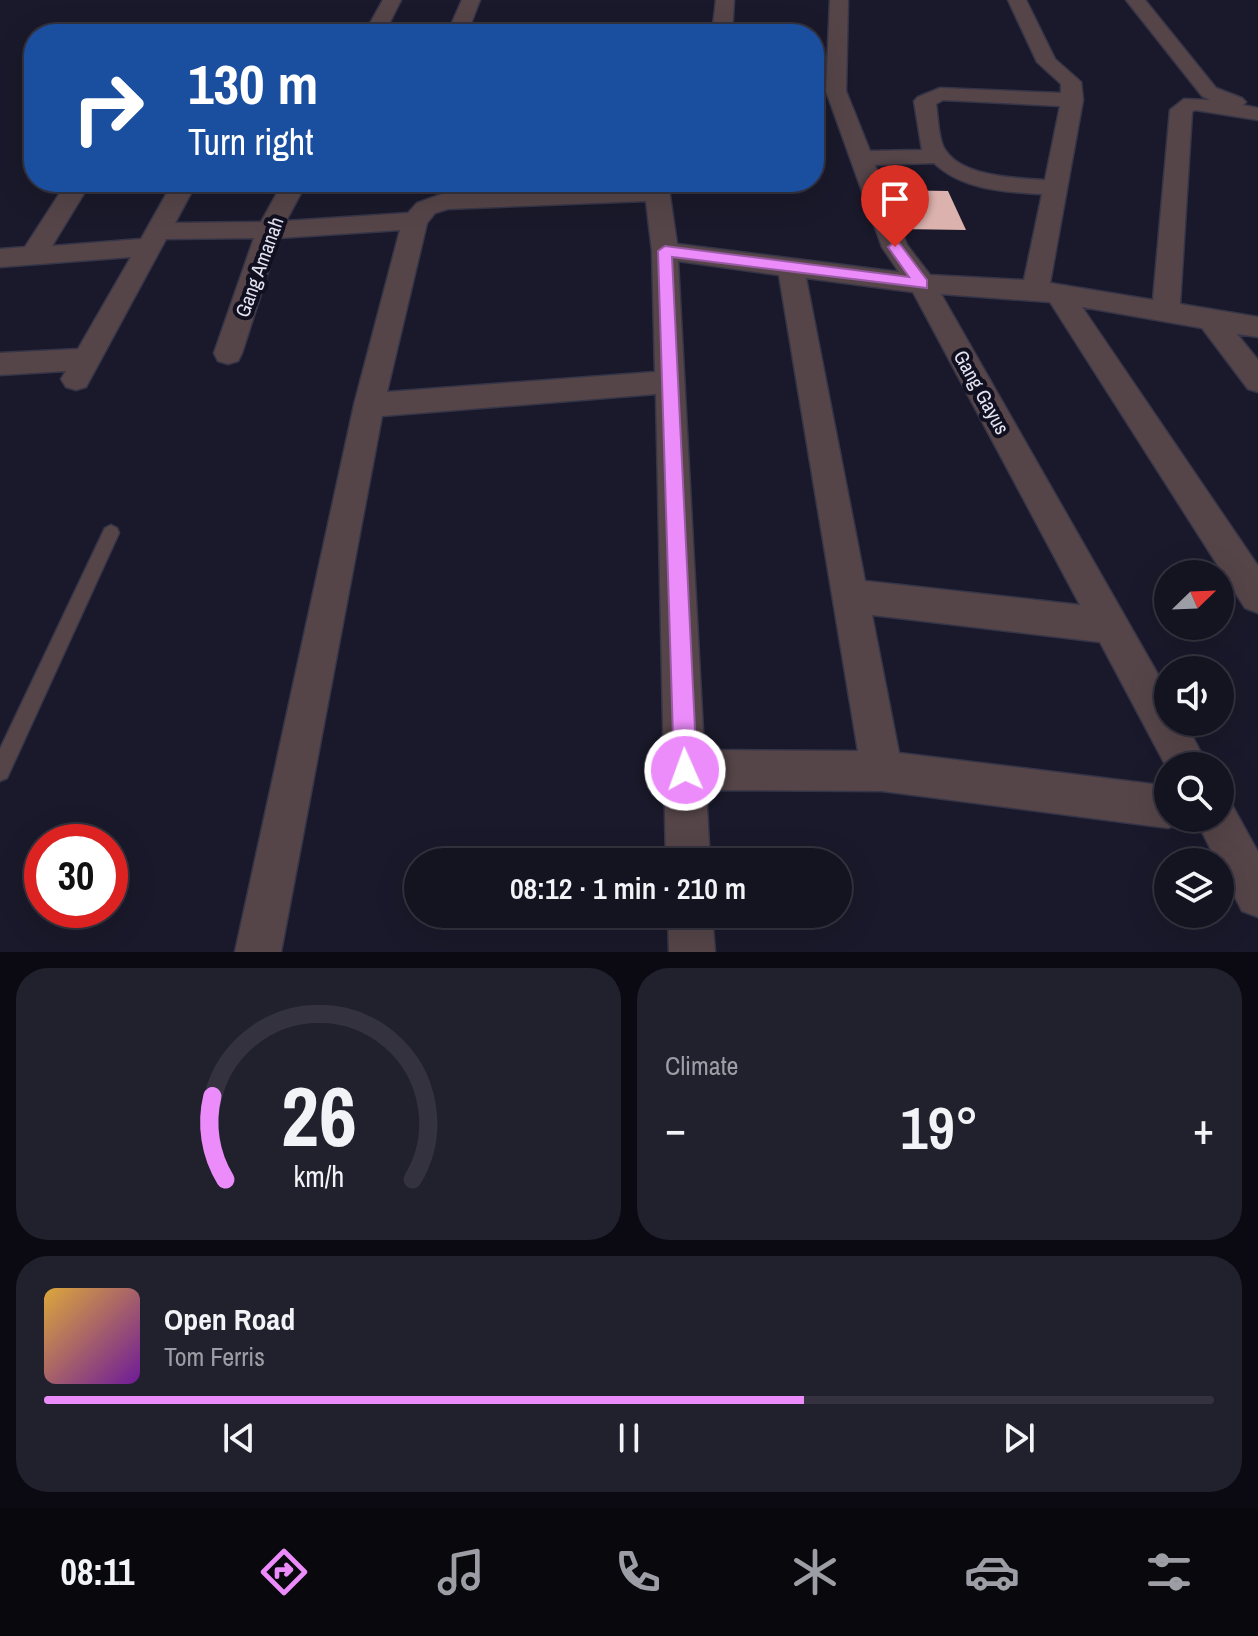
<!DOCTYPE html>
<html lang="en">
<head>
<meta charset="utf-8">
<style>
  body { margin:0; font-family:"Archivo Narrow",sans-serif; background:#21202d; color:#f1f3f6; height:100vh; display:flex; flex-direction:column; font-size:30px; white-space:nowrap }
  * { box-sizing:border-box; margin:0 }
  p { font-size:26px; color:#9d9ea5 }
  .icon { flex:none; width:44px; height:44px; fill:none; stroke:currentColor; stroke-width:2; stroke-linecap:round; stroke-linejoin:round }
  .map { position:relative; height:952px; overflow:hidden }
  .sheet { display:flex; flex-direction:column; gap:16px; padding:16px; background:#0b0a12; flex:1 }
  .sheet>* { flex:none }
  .top-card { position:absolute; left:24px; top:24px; width:800px; height:168px; border-radius:32px; box-shadow:0 8px 32px #0002,0 0 0 2px #33323e; background:#1a4fa0; color:#fff; overflow:hidden }
  .needle { width:52px; rotate:67deg }
  .controls { position:absolute; left:1154px; top:560px; display:grid; gap:16px }
  .controls a { display:grid; place-items:center; width:80px; height:80px; border-radius:50%; background:#141320; box-shadow:0 8px 32px #0002,0 0 0 2px #33323e; font-size:40px }
  .speed { position:absolute; left:24px; top:824px; display:flex; gap:16px; font-size:40px; font-weight:700; text-align:center }
  .speed>* { display:grid; place-content:center; width:104px; height:104px; border-radius:50%; background:#141320; box-shadow:0 8px 32px #0002,0 0 0 2px #33323e; line-height:1 }
  .speed .limit { border:12px solid #d22; background:#fff; color:#111 }
  .pin { position:absolute; display:grid; place-items:center; width:68px; height:68px; color:#fff; margin:-82px -34px; border-radius:50% 50% 50% 0; rotate:-45deg; box-shadow:0 0 8px #0007 }
  .pin .icon { rotate:45deg }
  .me { position:absolute; width:88px; margin:-44px; rotate:358deg; stroke-linejoin:round; filter:drop-shadow(0 0 6px #0008) }
  .turn { display:flex; align-items:center; gap:28px; height:168px; padding:0 32px; font-size:36px }
  .turn .icon { width:104px; height:104px; stroke-width:2.5 }
  .turn b { display:block; font-size:56px; line-height:68px }
  .big { font-size:60px; font-weight:600; line-height:1.1 }
  .sheet .widget { flex:1; display:flex; flex-direction:column; justify-content:center; gap:12px; min-width:0; padding:0 28px; border-radius:32px; background:#21202d }
  .sheet .dial { align-items:center; gap:0 }
  .dial svg { height:208px; overflow:visible; fill:none; stroke:#33323e; stroke-width:7; stroke-linecap:round; text-anchor:middle }
  .dial text { fill:#f1f3f6; stroke:none }
  .song { display:flex; align-items:center; gap:24px }
  .cover { width:96px; height:96px; border-radius:12px; background:linear-gradient(135deg,hsl(40 70% 55%),hsl(280 70% 35%)) }
  .played { height:8px; border-radius:4px; background:linear-gradient(90deg,#ec8cfb 65%,#33323e 65%) }
  .keys { display:flex; justify-content:space-around; direction:ltr }
  .heat { display:flex; justify-content:space-between; align-items:center; font-size:44px; direction:ltr }
  .sheet .tiles { flex:1; display:grid; gap:16px; grid-template-columns:1fr 1fr }
  .widget:last-child { grid-column:span 2 }
  .trip { position:absolute; left:404px; top:848px; width:448px; height:80px; border-radius:40px; background:#141320; box-shadow:0 8px 32px #0002,0 0 0 2px #33323e; font-weight:600; line-height:80px; text-align:center }
  .menu { display:flex; height:128px; justify-content:space-around; align-items:center; background:#08080d; color:#9d9ea5 }
  .menu .icon { width:56px; height:56px }
  .menu .on { color:#ec8cfb }
  .menu b { font-size:36px; color:#f1f3f6 }
  .map>svg:first-child { display:block }
</style>
</head>
<body>
<div class="map">
<svg width="1258" height="952" viewBox="0 0 1258 952">
  <rect width="100%" height="100%" fill="#1a192b"/>
  <path fill="#dcb2ae" d="M888,190l60,1 18,39 -66,-1z"/>
  <g fill="none" stroke-linecap="round" stroke-linejoin="round">
    <g stroke="#363547" stroke-width="3">
      <path id="lane" d="M111,525l6,3 2,5 -112,245 -7,3v-32l105,-221z"/>
    </g>
    <g stroke="#363547" stroke-width="3">
      <path id="street" d="M383,0h18l-17,34h-20z
        M462,0h18l-13,34h-20z
        M716,0h18l-2,34h-20z
        M830,0h18l-2,91 24,60 52,-1 -8,-49 4,-4 22,-9 121,5v-9l-24,-22 -29,-62h18l29,59 26,23 2,18 -33,183 103,17 17,-190 14,-11 26,1 -8,-4 -76,-96h19l71,88 26,10 4,4 -3,3 15,3v12l-63,-10 -3,2 -12,192 78,13v20l-21,-3 21,26v32l-10,-3 -46,-61 -120,-21 176,259v47l-13,-5 -195,-306 -109,-8 227,398v30h17l23,44h-40v4l-68,-128 -228,-27 27,138 269,33v32h16l-1,4 -15,6 -286,-37 -176,-1 4,72h-44l-10,-468 -274,22 -101,536h-46l119,-547 46,-175 -121,8 -37,115 -4,8 -10,3 -10,-3 -4,-8 40,-115 -88,1 -80,148 -10,3 -10,-3 -5,-8 5,-8 -66,4v-22l78,-4 53,-92 -131,10v-18l25,-2 42,-65h24l-39,64 89,-7 32,-57h24l-22,41 86,-1 22,-40h24l-21,39 122,-8 9,-10 28,-10 200,-7 -1,-4h24l9,62 222,28 -17,-25 -56,-156zM943,100l117,6 -15,74c-29,-2 -85,-3 -101,-32 -6,-11 -6,-32 -8,-44zM934,163c28,27 71,29 108,31l-18,86 -94,-5 -23,-30 -32,-80zM646,201l6,50 3,121 -268,20 40,-169 8,-10 13,-4zM678,261l101,14 79,476 -154,-1zM806,278l107,14 167,313 -215,-24z
        M1220,799l11,4 27,49v65l-16,-6 -47,-93h25z
        M668,914h44l3,38h-46z"/>
    </g>
    <use href="#lane" fill="#554549" fill-rule="evenodd"/>
    <use href="#street" fill="#554549" fill-rule="evenodd"/>
  </g>
  <path fill="#ec8cfb" stroke="#995ba3" stroke-width="2" d="M895,242l5,2 27,36v8l-255,-31 25,513 -4,9 -8,3 -8,-3 -3,-9 -16,-519 7,-5 244,31 -21,-30z"/>
  <g text-anchor="middle" dominant-baseline="central" stroke-width="8" stroke-linejoin="round" paint-order="stroke">
    <g font-size="20" fill="#e4e4f1" stroke="#111021">
      <text transform="translate(259 267) rotate(-70)">Gang Amanah</text>
      <text transform="translate(982 392) rotate(61)">Gang Gayus</text>
    </g>
  </g>
</svg>
<div class="controls">
<a><svg class="needle" viewBox="-14 -14 28 28"><path d="M0-13l5 13h-10z" fill="#e53935"/><path d="M0 13l5-13h-10z" fill="#9d9ea5"/></svg></a>
<a><svg class="icon" aria-label="sound" viewBox="0 0 24 24"><path d="M4 9h4l5-4v14l-5-4H4zM17 9q2 3 0 6"/></svg></a>
<a><svg class="icon" aria-label="search" viewBox="0 0 24 24"><circle cx="10" cy="10" r="6"/><path d="M15 15l6 6"/></svg></a>
<a><svg class="icon" aria-label="layers" viewBox="0 0 24 24"><path d="M12 4l9 5-9 5-9-5zM3 14l9 5 9-5"/></svg></a>
</div>
<div class="speed"><div class="limit">30</div></div>
<div class="pin" style="left:895px;top:247px;background:#d93025"><svg class="icon" aria-label="arrive" viewBox="0 0 24 24"><path d="M6 21V4h12l-3 4 3 4H6"/></svg></div>
<svg class="me" style="left:685px;top:770px" viewBox="-20 -20 40 40"><circle r="17" fill="#ec8cfb" stroke="#fff" stroke-width="3"/><path d="M0-11L8 9 0 5-8 9z" fill="#fff"/></svg>
<div class="trip">08:12 · 1 min · 210 m</div>
<div class="top-card">
<div class="turn"><svg class="icon" aria-label="right" viewBox="0 0 24 24"><path d="M7 20v-9h11M14 6l5 5-5 5"/></svg><div><b>130 m</b>Turn right</div></div>
</div>
</div>
<section class="sheet">
<div class="tiles">
<div class="widget dial"><svg viewBox="0 0 100 80">
<path d="M14 69A42 42 0 1 1 86 69"/>
<path d="M14 69A42 42 0 0 1 9 37" stroke="#ec8cfb"/>
<text x="50" y="56" font-size="32" font-weight="700">26</text>
<text x="50" y="72" font-size="11">km/h</text>
</svg></div>
<div class="widget"><p>Climate</p>
<div class="heat"><a>−</a><b class="big">19°</b><a>+</a></div>
</div>
<div class="widget">
<div class="song"><i class="cover"></i><div><b>Open Road</b><p>Tom Ferris</p></div></div>
<div class="played"></div>
<div class="keys"><svg class="icon" aria-label="previous" viewBox="0 0 24 24"><path d="M18 5L8 12l10 7zM5 5v14"/></svg><svg class="icon" aria-label="pause" viewBox="0 0 24 24"><path d="M8 5v14M16 5v14"/></svg><svg class="icon" aria-label="next" viewBox="0 0 24 24"><path d="M6 5l10 7-10 7zM19 5v14"/></svg></div>
</div>
</div>
</section>
<nav class="menu">
<b>08:11</b>
<svg class="icon on" aria-label="directions" viewBox="0 0 24 24"><path d="M12 3l9 9-9 9-9-9zM9 14v-3h6M13 9l2 2-2 2"/></svg>
<svg class="icon" aria-label="music" viewBox="0 0 24 24"><path d="M9 18V5l10-2v13"/><circle cx="6" cy="18" r="3"/><circle cx="16" cy="16" r="3"/></svg>
<svg class="icon" aria-label="phone" viewBox="0 0 24 24"><path d="M5 4h4l2 5-3 2q2 4 5 5l2-3 5 2v4C11 20 4 13 5 4z"/></svg>
<svg class="icon" aria-label="climate" viewBox="0 0 24 24"><path d="M12 3v18M4 7l16 10M4 17L20 7"/></svg>
<svg class="icon" aria-label="car" viewBox="0 0 24 24"><path d="M5 17H2v-5l4-1 3-4h7l3 4 3 1v5h-3M9 17h6M6 11h13"/><circle cx="7" cy="17" r="2"/><circle cx="17" cy="17" r="2"/></svg>
<svg class="icon" aria-label="filters" viewBox="0 0 24 24"><path d="M4 7h16M4 17h16"/><circle cx="9" cy="7" r="2"/><circle cx="15" cy="17" r="2"/></svg>
</nav>
</body>
</html>
